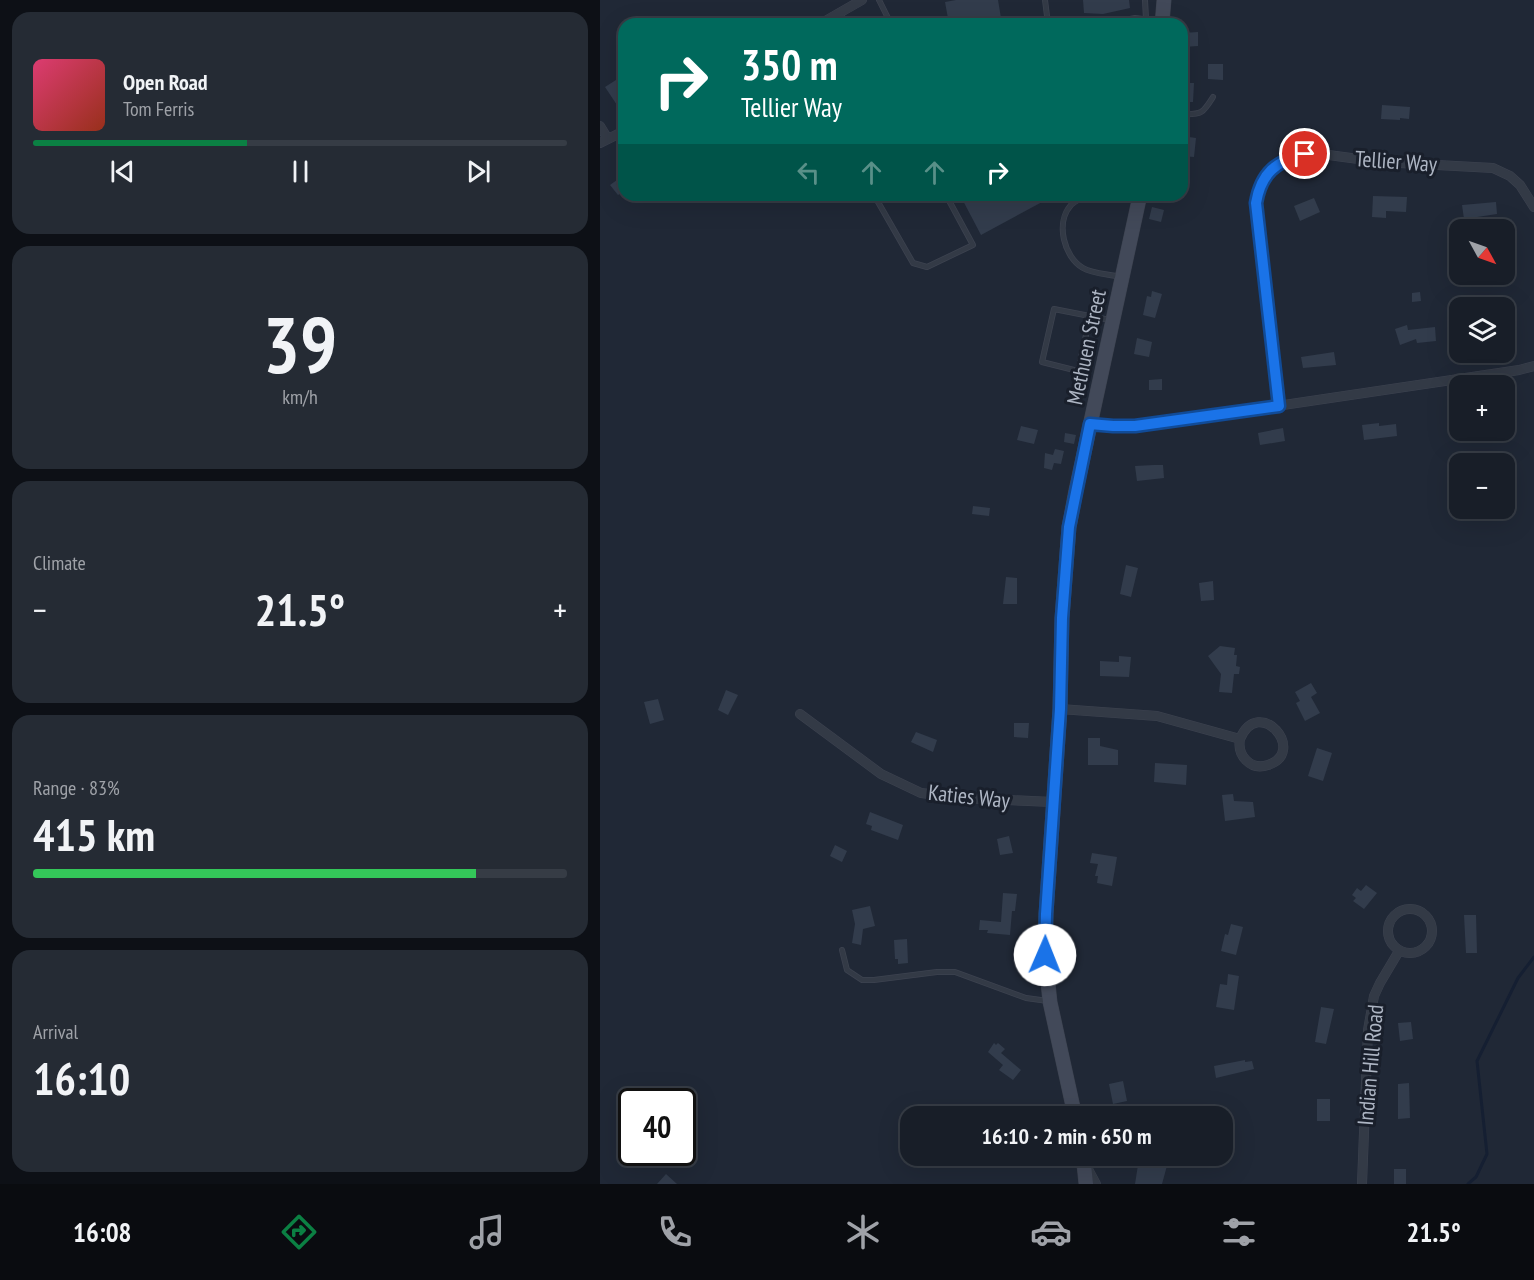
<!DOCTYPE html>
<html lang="en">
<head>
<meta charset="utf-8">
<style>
  body { margin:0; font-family:"PT Sans Narrow",sans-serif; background:#252b34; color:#f1f3f6; height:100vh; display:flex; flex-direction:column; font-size:22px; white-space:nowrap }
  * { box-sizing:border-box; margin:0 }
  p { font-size:20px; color:#9fa2a8 }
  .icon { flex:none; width:33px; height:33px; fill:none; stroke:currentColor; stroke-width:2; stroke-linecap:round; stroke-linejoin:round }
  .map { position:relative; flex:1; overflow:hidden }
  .side { display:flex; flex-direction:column; gap:12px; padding:12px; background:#0d1016; width:600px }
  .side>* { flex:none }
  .hud { position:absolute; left:18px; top:18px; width:570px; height:183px; border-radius:18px; box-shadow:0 6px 24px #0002,0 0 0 2px #363c45; background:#00695c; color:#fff; overflow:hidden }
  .needle { width:39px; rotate:130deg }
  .controls { position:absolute; left:849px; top:219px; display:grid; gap:12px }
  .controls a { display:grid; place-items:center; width:66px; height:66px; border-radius:12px; background:#181e28; box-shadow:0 6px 24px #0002,0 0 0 2px #363c45; font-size:30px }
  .speed { position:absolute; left:18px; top:1088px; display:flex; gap:12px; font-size:30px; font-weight:700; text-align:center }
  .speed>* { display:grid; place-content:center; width:78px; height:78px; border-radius:50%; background:#181e28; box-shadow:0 6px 24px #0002,0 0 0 2px #363c45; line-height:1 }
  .speed .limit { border:3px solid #111; border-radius:9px; background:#fff; color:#111 }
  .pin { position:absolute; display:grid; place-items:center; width:51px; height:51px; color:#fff; margin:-26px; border:3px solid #fff; border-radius:50%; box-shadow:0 2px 6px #0007 }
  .me { position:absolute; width:66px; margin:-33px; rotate:1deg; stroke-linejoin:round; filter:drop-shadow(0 0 4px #0008) }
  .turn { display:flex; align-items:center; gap:21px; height:126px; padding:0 24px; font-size:27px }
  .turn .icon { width:78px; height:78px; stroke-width:2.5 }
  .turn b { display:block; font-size:42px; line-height:51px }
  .lanes { display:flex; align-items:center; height:57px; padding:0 24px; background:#0003; justify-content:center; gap:30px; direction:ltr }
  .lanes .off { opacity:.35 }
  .big { font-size:45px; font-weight:700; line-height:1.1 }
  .side .card { flex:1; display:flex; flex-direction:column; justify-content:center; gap:9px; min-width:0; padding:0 21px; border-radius:18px; background:#252b34 }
  .side .dial { align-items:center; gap:0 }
  .dial b { font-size:78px; line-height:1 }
  .song { display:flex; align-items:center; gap:18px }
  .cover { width:72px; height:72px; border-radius:9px; background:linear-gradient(135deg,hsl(340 70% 55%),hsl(10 70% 35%)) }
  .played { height:6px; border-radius:3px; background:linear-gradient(90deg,#0b8043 40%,#363c45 40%) }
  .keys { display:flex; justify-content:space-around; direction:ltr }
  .heat { display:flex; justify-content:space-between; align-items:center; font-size:33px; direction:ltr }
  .charge { height:9px; border-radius:4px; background:linear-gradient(90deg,#34c759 83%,#363c45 0) }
  .trip { position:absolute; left:300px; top:1106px; width:333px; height:60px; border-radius:18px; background:#181e28; box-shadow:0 6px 24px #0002,0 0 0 2px #363c45; font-weight:700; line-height:60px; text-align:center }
  .tabs { display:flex; height:96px; justify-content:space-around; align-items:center; background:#0a0c10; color:#9fa2a8 }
  .tabs .icon { width:42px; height:42px }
  .tabs .on { color:#0b8043 }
  .tabs b { font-size:27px; color:#f1f3f6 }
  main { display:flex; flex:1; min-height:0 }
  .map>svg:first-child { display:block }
</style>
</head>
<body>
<main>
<section class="side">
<div class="card">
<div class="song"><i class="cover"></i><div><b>Open Road</b><p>Tom Ferris</p></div></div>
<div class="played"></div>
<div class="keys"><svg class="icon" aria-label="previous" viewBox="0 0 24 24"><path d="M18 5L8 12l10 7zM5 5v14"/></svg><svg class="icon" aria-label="pause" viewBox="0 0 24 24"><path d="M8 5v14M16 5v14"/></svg><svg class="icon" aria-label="next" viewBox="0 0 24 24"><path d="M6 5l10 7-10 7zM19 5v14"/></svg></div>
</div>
<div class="card dial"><b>39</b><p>km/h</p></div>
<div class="card"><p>Climate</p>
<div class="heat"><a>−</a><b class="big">21.5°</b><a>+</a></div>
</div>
<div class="card"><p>Range · 83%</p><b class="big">415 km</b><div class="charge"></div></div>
<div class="card"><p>Arrival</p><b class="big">16:10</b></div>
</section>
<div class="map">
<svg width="934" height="1184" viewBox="0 0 934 1184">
  <rect width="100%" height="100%" fill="#202836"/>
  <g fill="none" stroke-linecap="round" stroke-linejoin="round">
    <path stroke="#151f32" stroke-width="3" d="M868,1184l8,-7 11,-23 -10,-93 41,-83 16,-21"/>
  </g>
  <path fill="#323c4c" d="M356,0h42l4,24h-53l-4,-22z
    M483,0h46l1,8 -27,6 -19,-1z
    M598,32v14l-15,1v-14z
    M608,64h15v16l-15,-1z
    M16,80l8,12v9l-7,4 -12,-18z
    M585,83h9l-1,19h-11v-16h3z
    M782,105l28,2 -1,12 -9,-1v2l-19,-1z
    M582,136l14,2 -2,19 -12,-1z
    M24,175v16l-6,4 -8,-10z
    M360,195h95l-74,40z
    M773,196l34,1 -1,15 -20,-1v7l-14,-1z
    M714,198l6,14 -20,9 -6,-15z
    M896,202l1,12 -33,5 -2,-14z
    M552,207l12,3 -3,12 -12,-3z
    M552,291l10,3 -7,24 -12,-3 4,-19 4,1z
    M820,292l1,9 -9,1v-9z
    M807,325l1,5 27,-3 1,14 -19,2 -1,-4 -16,6 -5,-16z
    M537,338l15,4 -3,15 -15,-3z
    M734,352l2,13 -33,3 -2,-11z
    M562,379v11h-13v-10z
    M779,423v3l17,-2 1,12 -33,4 -2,-15z
    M421,426l17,4 -4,14 -17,-4z
    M683,428l2,13 -25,4 -2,-12z
    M465,433l11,2 -2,9 -10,-2z
    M455,449l9,2 -3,13 -7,-1 -2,7 -8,-2 1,-15 8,2z
    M554,465h9l1,13 -27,3 -2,-15z
    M373,506l17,2 -1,8 -17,-2z
    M526,565l12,3 -7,29 -11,-3z
    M406,577l11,1v26h-14z
    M613,581l1,19 -13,1 -2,-18z
    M620,646l15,2 -1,7h3l-1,11 4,1 -1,7h-5l-2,19 -13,-1 2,-18 -13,-18z
    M519,656l12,1 -2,20 -29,-1v-15l19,1z
    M711,683l6,10 -6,4 9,16 -15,8 -9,-18 4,-2 -5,-9z
    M126,690l12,5 -10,20 -10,-5z
    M58,699l6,21 -14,4 -6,-22z
    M414,723h15l-1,15 -14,-1z
    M316,732l21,8 -4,12 -22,-10z
    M488,738h12v8l18,4v15h-30z
    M717,748l15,5 -9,28 -15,-5z
    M555,763l32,2 -1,20 -32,-3z
    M633,794l1,7 19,1 2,15 -30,4 -3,-26z
    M270,812l33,13 -5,15 -27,-10 1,-4 -6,-2z
    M409,836l4,17 -13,2 -3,-16z
    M235,845l12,6 -5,11 -12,-6z
    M492,853l25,4 -5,29 -15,-3 1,-7h-3l3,-12 -8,-1z
    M766,885l11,8 -13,16 -11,-8 3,-3 -4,-3 5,-7 4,3z
    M403,893l14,1 -2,17h-3l-2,24 -23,-2 1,-3h-9l1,-10 21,2z
    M270,906l5,20 -12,3 -2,16 -9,-2 3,-19 -3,-14z
    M864,915h12l1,38h-11z
    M631,924l12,3 -7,28 -15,-4 4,-17 3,1z
    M307,939l1,24 -10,1v-5h-3l-1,-19z
    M628,974l11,2 -5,34 -18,-3 4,-23 7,1z
    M721,1007l13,2 -8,35 -11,-2z
    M811,1022l2,17 -13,2 -2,-18z
    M394,1043l2,2 2,-2 7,6 -4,4 20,17 -8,10 -14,-10 4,-5 -15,-13z
    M645,1060v2l7,-1 2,8 -38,9 -2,-12z
    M523,1081l4,20 -14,3 -4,-20z
    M809,1083l1,35 -12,1v-35z
    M717,1099h13v22h-13z
    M543,1158l17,5 1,-2 7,1 -6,22h-27l3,-19 3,1z
    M794,1169h12v15h-12z
    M66,1174l11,10h-20z"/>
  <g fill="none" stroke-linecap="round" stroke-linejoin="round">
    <g stroke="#3d4350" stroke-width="6">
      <path id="lane" d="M279,0l12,24
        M445,0l3,24
        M545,0l1,19
        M240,13l7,11
        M507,24l28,-6 24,3
        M582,114c20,1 21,-1 31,-17
        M274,195l39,68 14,4 46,-22 -27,-50
        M487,195c-5,3 -12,6 -16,10 -16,18 -7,52 12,63 10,6 26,6 37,9
        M490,317l-12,54 -36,-9 12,-53 56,11
        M242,950l5,20 15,10h12l63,-8h18l71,26 22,3"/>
    </g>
    <g stroke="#3d4350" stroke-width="10">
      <path id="street" d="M220,24l42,-24
        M0,126l8,13
        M0,143l24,-12
        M679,406l-23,-203 5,-19 5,-9 15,-13 24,-8h16l60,8 112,6 17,8 10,9 14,22
        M490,424l23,3 43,-3 363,-54 15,-4
        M460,709l97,7 83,23c-3,16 10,32 28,26 40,-13 -9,-71 -28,-26
        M200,714l81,60 40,19 41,5 91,4
        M788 931a22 22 0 1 1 44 0a22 22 0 1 1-44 0Z
        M488,1169l8,15
        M762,1184l6,-154 6,-34 6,-13 19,-32"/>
    </g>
    <g stroke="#3d4350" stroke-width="15">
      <path id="secondary" d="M562,24l2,-24
        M475,1116l-25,-114 -5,-47 1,-41 14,-205 2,-91 7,-91 7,-37 64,-295
        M483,1155l3,29"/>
    </g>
    <use href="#lane" stroke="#333a46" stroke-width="4.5"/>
    <use href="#street" stroke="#333a46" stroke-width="9"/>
    <use href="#secondary" stroke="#424959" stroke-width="14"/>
  </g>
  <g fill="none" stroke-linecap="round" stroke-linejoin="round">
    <g stroke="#114b97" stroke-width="15">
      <path id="route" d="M445,955l1,-41 14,-205 2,-91 7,-91 21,-103 23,2h22l144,-20 -23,-203c5,-30 20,-42 49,-49"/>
    </g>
    <use href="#route" stroke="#1a73e8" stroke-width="10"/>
  </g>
  <g text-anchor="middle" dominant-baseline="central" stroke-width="6" stroke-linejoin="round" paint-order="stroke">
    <g font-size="22" fill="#adb5c3" stroke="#191f2b">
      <text transform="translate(796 161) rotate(4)">Tellier Way</text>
      <text transform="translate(486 347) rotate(-78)">Methuen Street</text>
      <text transform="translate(369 796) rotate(6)">Katies Way</text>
      <text transform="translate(770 1065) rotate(-85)">Indian Hill Road</text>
    </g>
  </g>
</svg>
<div class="controls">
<a><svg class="needle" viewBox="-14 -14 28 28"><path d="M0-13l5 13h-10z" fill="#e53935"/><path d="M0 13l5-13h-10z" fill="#9fa2a8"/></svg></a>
<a><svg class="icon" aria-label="layers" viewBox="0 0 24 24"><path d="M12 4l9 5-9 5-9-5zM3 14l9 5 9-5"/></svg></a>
<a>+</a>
<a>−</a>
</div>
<div class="speed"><div class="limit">40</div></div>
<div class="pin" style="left:705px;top:154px;background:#d93025"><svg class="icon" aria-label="arrive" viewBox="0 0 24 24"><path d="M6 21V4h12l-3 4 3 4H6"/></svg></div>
<svg class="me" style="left:445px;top:955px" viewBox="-20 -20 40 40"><circle r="19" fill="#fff"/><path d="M0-13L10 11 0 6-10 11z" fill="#1a73e8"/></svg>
<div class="trip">16:10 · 2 min · 650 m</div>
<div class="hud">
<div class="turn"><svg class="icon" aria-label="right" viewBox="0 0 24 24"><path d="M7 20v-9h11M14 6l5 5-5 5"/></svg><div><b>350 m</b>Tellier Way</div></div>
<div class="lanes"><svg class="icon off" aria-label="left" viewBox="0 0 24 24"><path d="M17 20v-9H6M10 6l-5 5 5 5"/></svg><svg class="icon off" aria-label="ahead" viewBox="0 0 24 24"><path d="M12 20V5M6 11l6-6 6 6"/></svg><svg class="icon off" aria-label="ahead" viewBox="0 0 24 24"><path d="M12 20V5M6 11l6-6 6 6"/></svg><svg class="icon" aria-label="right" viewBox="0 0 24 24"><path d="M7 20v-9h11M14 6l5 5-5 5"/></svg></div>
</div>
</div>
</main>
<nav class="tabs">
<b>16:08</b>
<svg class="icon on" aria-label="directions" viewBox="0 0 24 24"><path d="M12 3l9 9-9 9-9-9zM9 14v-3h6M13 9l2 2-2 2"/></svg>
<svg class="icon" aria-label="music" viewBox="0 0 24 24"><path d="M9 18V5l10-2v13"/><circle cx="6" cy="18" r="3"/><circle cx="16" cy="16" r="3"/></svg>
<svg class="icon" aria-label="phone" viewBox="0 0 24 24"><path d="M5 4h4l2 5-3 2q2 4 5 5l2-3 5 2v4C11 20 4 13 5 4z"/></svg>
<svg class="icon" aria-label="climate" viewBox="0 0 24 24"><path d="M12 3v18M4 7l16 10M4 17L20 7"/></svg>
<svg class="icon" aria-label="car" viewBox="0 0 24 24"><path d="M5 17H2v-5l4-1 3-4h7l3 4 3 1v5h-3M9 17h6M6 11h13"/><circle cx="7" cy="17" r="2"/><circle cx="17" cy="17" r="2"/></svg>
<svg class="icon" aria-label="filters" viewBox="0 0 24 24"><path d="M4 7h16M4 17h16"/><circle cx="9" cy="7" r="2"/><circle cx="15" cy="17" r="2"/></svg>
<b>21.5°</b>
</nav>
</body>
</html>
